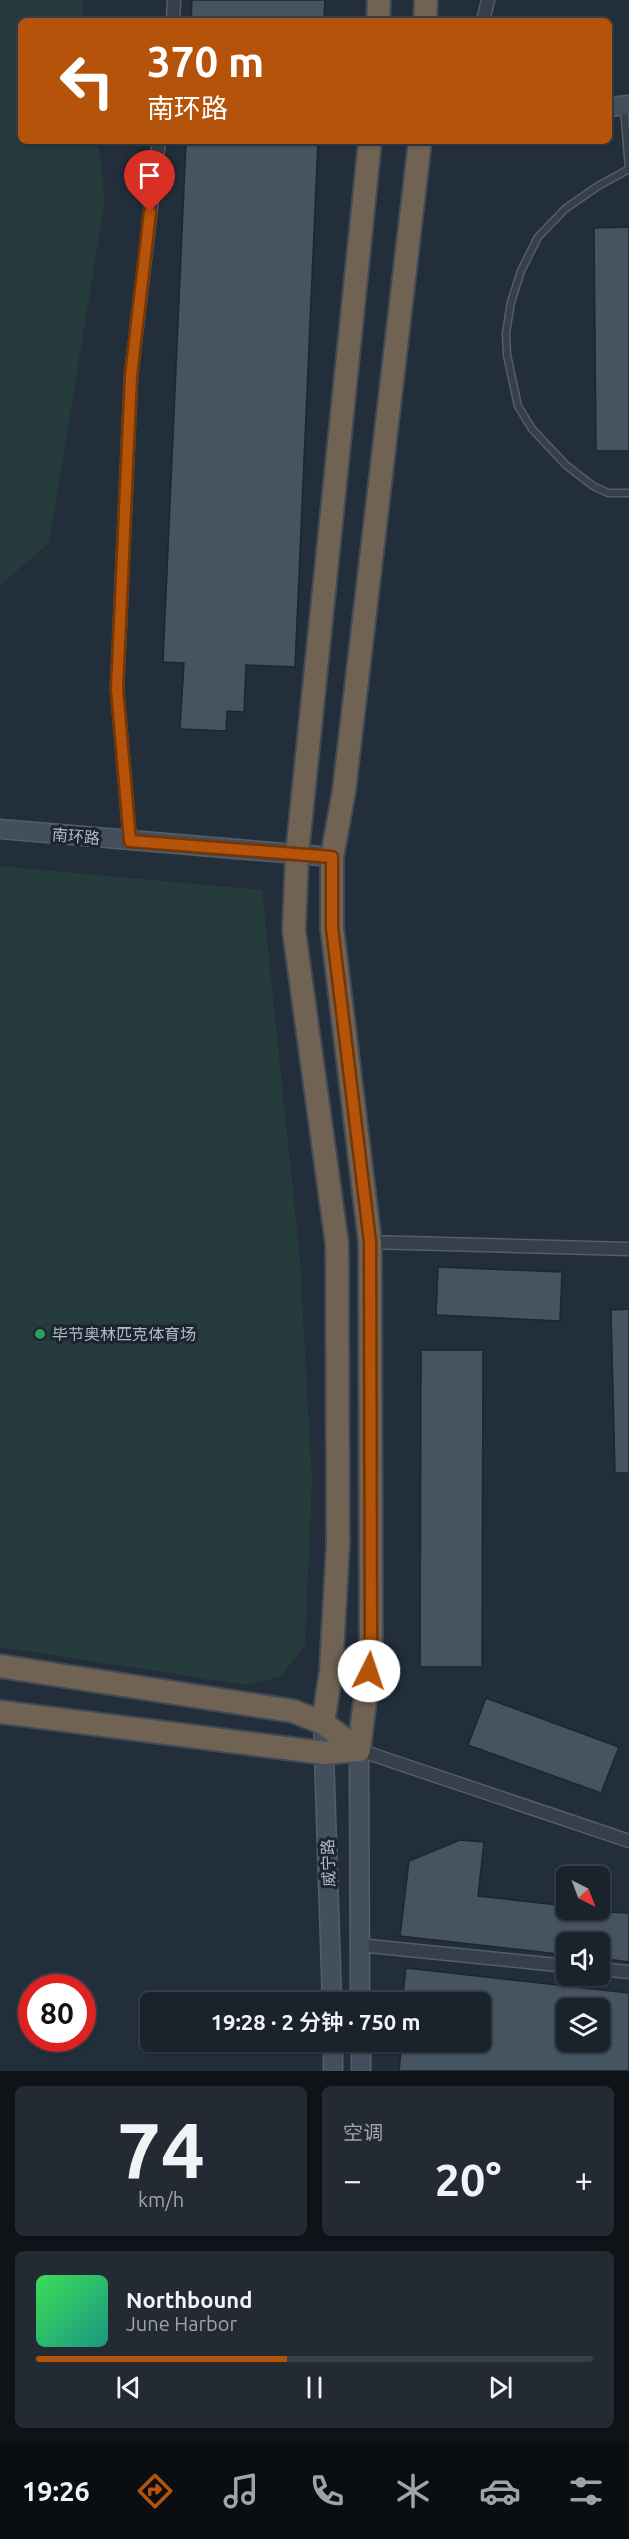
<!DOCTYPE html>
<html lang="zh">
<head>
<meta charset="utf-8">
<style>
  body { margin:0; font-family:Ubuntu,"Noto Sans SC",sans-serif; background:#232a34; color:#f1f3f6; height:100vh; display:flex; flex-direction:column; font-size:22px; white-space:nowrap }
  * { box-sizing:border-box; margin:0 }
  p { font-size:20px; color:#9fa4a9 }
  .icon { flex:none; width:33px; height:33px; fill:none; stroke:currentColor; stroke-width:2; stroke-linecap:round; stroke-linejoin:round }
  .map { position:relative; height:2071px; overflow:hidden }
  .drawer { display:flex; flex-direction:column; gap:15px; padding:15px; background:#0e1318; flex:1 }
  .drawer>* { flex:none }
  .banner { position:absolute; left:18px; top:18px; width:594px; height:126px; border-radius:9px; box-shadow:0 2px 4px #0004,0 0 0 2px #383f48; background:#b45309; color:#fff; overflow:hidden }
  .needle { width:39px; rotate:138deg }
  .controls { position:absolute; left:556px; top:1866px; display:grid; gap:12px }
  .controls a { display:grid; place-items:center; width:54px; height:54px; border-radius:9px; background:#1a222c; box-shadow:0 2px 4px #0004,0 0 0 2px #383f48; font-size:30px }
  .speed { position:absolute; left:18px; top:1974px; display:flex; gap:12px; font-size:30px; font-weight:700; text-align:center }
  .speed>* { display:grid; place-content:center; width:78px; height:78px; border-radius:50%; background:#1a222c; box-shadow:0 2px 4px #0004,0 0 0 2px #383f48; line-height:1 }
  .speed .limit { border:9px solid #d22; background:#fff; color:#111 }
  .pin { position:absolute; display:grid; place-items:center; width:51px; height:51px; color:#fff; margin:-62px -26px; border-radius:50% 50% 50% 0; rotate:-45deg; box-shadow:0 0 6px #0007 }
  .pin .icon { rotate:45deg }
  .me { position:absolute; width:66px; margin:-33px; rotate:4deg; stroke-linejoin:round; filter:drop-shadow(0 0 4px #0008) }
  .turn { display:flex; align-items:center; gap:21px; height:126px; padding:0 30px; font-size:27px }
  .turn .icon { width:78px; height:78px; stroke-width:2.5 }
  .turn b { display:block; font-size:42px; line-height:51px }
  .big { font-size:45px; font-weight:600; line-height:1.1 }
  .drawer .tile { flex:1; display:flex; flex-direction:column; justify-content:center; gap:9px; min-width:0; padding:0 21px; border-radius:9px; background:#232a34 }
  .drawer .dial { align-items:center; gap:0 }
  .dial b { font-size:78px; line-height:1 }
  .song { display:flex; align-items:center; gap:18px }
  .cover { width:72px; height:72px; border-radius:9px; background:linear-gradient(135deg,hsl(130 70% 55%),hsl(170 70% 35%)) }
  .played { height:6px; border-radius:3px; background:linear-gradient(90deg,#b45309 45%,#383f48 45%) }
  .keys { display:flex; justify-content:space-around; direction:ltr }
  .heat { display:flex; justify-content:space-between; align-items:center; font-size:33px; direction:ltr }
  .drawer .tiles { flex:1; display:grid; gap:15px; grid-template-columns:1fr 1fr }
  .tile:last-child { grid-column:span 2 }
  .trip { position:absolute; left:140px; top:1992px; width:351px; height:60px; border-radius:9px; background:#1a222c; box-shadow:0 2px 4px #0004,0 0 0 2px #383f48; font-weight:600; line-height:60px; text-align:center }
  .tab-bar { display:flex; height:96px; justify-content:space-around; align-items:center; background:#0a0e12; color:#9fa4a9 }
  .tab-bar .icon { width:42px; height:42px }
  .tab-bar .on { color:#b45309 }
  .tab-bar b { font-size:27px; color:#f1f3f6 }
  .map>svg:first-child { display:block }
</style>
</head>
<body>
<div class="map">
<svg width="629" height="2071" viewBox="0 0 629 2071">
  <rect width="100%" height="100%" fill="#222e3a"/>
  <path fill="#253b3c" d="M0,0h82l2,21h-63v120h77l7,60 -56,342 -49,42z
    M0,866l262,24 38,369 12,223 -7,162 -23,32 -35,9 -247,-38z"/>
  <path fill="#465361" stroke="#1d2631" stroke-width="1.5" fill-rule="evenodd" d="M192,0h133l-1,21h-133z
    M186,141h132l-23,526 -49,-2 -2,47 -17,-1 -1,20 -46,-2 4,-66 -21,-1z
    M629,227v224h-33l-2,-223z
    M438,1267l124,5 -2,49 -124,-6z
    M629,1309v164h-14l-4,-163z
    M421,1350h62l-1,317h-62z
    M486,1698l133,49 -18,46 -133,-48z
    M460,1840l24,2 -6,54 89,10v4l62,3v49l-29,-4v-16h-33v13l-167,-19 9,-75z
    M406,1968l223,25v78h-230l3,-29h78v-40h-78zM567,2008h33v34h-33z"/>
  <g fill="none" stroke-linecap="round" stroke-linejoin="round">
    <g stroke="#545d68" stroke-width="9">
      <path id="lane" d="M624,109l5,59
        M629,169l-31,17 -33,23 -27,28 -17,34 -10,31 -5,31 1,22 11,51 14,23 34,36 27,21 15,7h21"/>
    </g>
    <g stroke="#545d68" stroke-width="15">
      <path id="street" d="M173,21l1,-21
        M483,21l5,-21
        M130,841l-13,-152 14,-313 28,-235
        M370,1242l259,7
        M359,1750l270,91
        M359,1945l208,21
        M600,1969l29,3"/>
    </g>
    <g stroke="#545d68" stroke-width="21">
      <path id="secondary" d="M609,107l20,-2
        M0,829l332,28
        M323,1723l9,279
        M359,1750l1,252
        M333,2042v29
        M361,2042v29"/>
    </g>
    <g stroke="#414a55" stroke-width="26">
      <path id="highway" d="M378,21l1,-21
        M425,21l1,-21
        M0,1666l293,45 30,12 36,27
        M0,1712l325,41 34,-3
        M323,1723l8,-52 7,-128 -1,-299 -43,-313 3,-76 73,-714
        M359,1750l12,-99 -1,-409 -38,-314v-71l12,-66 76,-650"/>
    </g>
    <use href="#lane" stroke="#363f4a" stroke-width="6"/>
    <use href="#street" stroke="#363f4a" stroke-width="12"/>
    <use href="#secondary" stroke="#444f5d" stroke-width="18"/>
    <use href="#highway" stroke="#706353" stroke-width="22"/>
  </g>
  <g fill="none" stroke-linecap="round" stroke-linejoin="round">
    <g stroke="#753606" stroke-width="15">
      <path id="route" d="M150,212l-19,164 -14,313 13,152 202,16v71l38,314 1,409 -2,20"/>
    </g>
    <use href="#route" stroke="#b45309" stroke-width="10"/>
  </g>
  <circle fill="#2e9e5b" stroke="#1b242f" stroke-width="2" cx="40" cy="1334" r="6"/>
  <g text-anchor="middle" dominant-baseline="central" stroke-width="6" stroke-linejoin="round" paint-order="stroke">
    <g font-size="16" fill="#b1bac6" stroke="#1b242f">
      <text transform="translate(76 836) rotate(5)">南环路</text>
      <text transform="translate(328 1863) rotate(-92)">威宁路</text>
    </g>
    <g font-size="16" fill="#b1bac6" stroke="#1b242f" text-anchor="start">
      <text x="52" y="1334">毕节奥林匹克体育场</text>
    </g>
  </g>
</svg>
<div class="controls">
<a><svg class="needle" viewBox="-14 -14 28 28"><path d="M0-13l5 13h-10z" fill="#e53935"/><path d="M0 13l5-13h-10z" fill="#9fa4a9"/></svg></a>
<a><svg class="icon" aria-label="sound" viewBox="0 0 24 24"><path d="M4 9h4l5-4v14l-5-4H4zM17 9q2 3 0 6"/></svg></a>
<a><svg class="icon" aria-label="layers" viewBox="0 0 24 24"><path d="M12 4l9 5-9 5-9-5zM3 14l9 5 9-5"/></svg></a>
</div>
<div class="speed"><div class="limit">80</div></div>
<div class="pin" style="left:150px;top:212px;background:#d93025"><svg class="icon" aria-label="arrive" viewBox="0 0 24 24"><path d="M6 21V4h12l-3 4 3 4H6"/></svg></div>
<svg class="me" style="left:369px;top:1671px" viewBox="-20 -20 40 40"><circle r="19" fill="#fff"/><path d="M0-13L10 11 0 6-10 11z" fill="#b45309"/></svg>
<div class="trip">19:28 · 2 分钟 · 750 m</div>
<div class="banner">
<div class="turn"><svg class="icon" aria-label="left" viewBox="0 0 24 24"><path d="M17 20v-9H6M10 6l-5 5 5 5"/></svg><div><b>370 m</b>南环路</div></div>
</div>
</div>
<section class="drawer">
<div class="tiles">
<div class="tile dial"><b>74</b><p>km/h</p></div>
<div class="tile"><p>空调</p>
<div class="heat"><a>−</a><b class="big">20°</b><a>+</a></div>
</div>
<div class="tile">
<div class="song"><i class="cover"></i><div><b>Northbound</b><p>June Harbor</p></div></div>
<div class="played"></div>
<div class="keys"><svg class="icon" aria-label="previous" viewBox="0 0 24 24"><path d="M18 5L8 12l10 7zM5 5v14"/></svg><svg class="icon" aria-label="pause" viewBox="0 0 24 24"><path d="M8 5v14M16 5v14"/></svg><svg class="icon" aria-label="next" viewBox="0 0 24 24"><path d="M6 5l10 7-10 7zM19 5v14"/></svg></div>
</div>
</div>
</section>
<nav class="tab-bar">
<b>19:26</b>
<svg class="icon on" aria-label="directions" viewBox="0 0 24 24"><path d="M12 3l9 9-9 9-9-9zM9 14v-3h6M13 9l2 2-2 2"/></svg>
<svg class="icon" aria-label="music" viewBox="0 0 24 24"><path d="M9 18V5l10-2v13"/><circle cx="6" cy="18" r="3"/><circle cx="16" cy="16" r="3"/></svg>
<svg class="icon" aria-label="phone" viewBox="0 0 24 24"><path d="M5 4h4l2 5-3 2q2 4 5 5l2-3 5 2v4C11 20 4 13 5 4z"/></svg>
<svg class="icon" aria-label="climate" viewBox="0 0 24 24"><path d="M12 3v18M4 7l16 10M4 17L20 7"/></svg>
<svg class="icon" aria-label="car" viewBox="0 0 24 24"><path d="M5 17H2v-5l4-1 3-4h7l3 4 3 1v5h-3M9 17h6M6 11h13"/><circle cx="7" cy="17" r="2"/><circle cx="17" cy="17" r="2"/></svg>
<svg class="icon" aria-label="filters" viewBox="0 0 24 24"><path d="M4 7h16M4 17h16"/><circle cx="9" cy="7" r="2"/><circle cx="15" cy="17" r="2"/></svg>
</nav>
</body>
</html>
